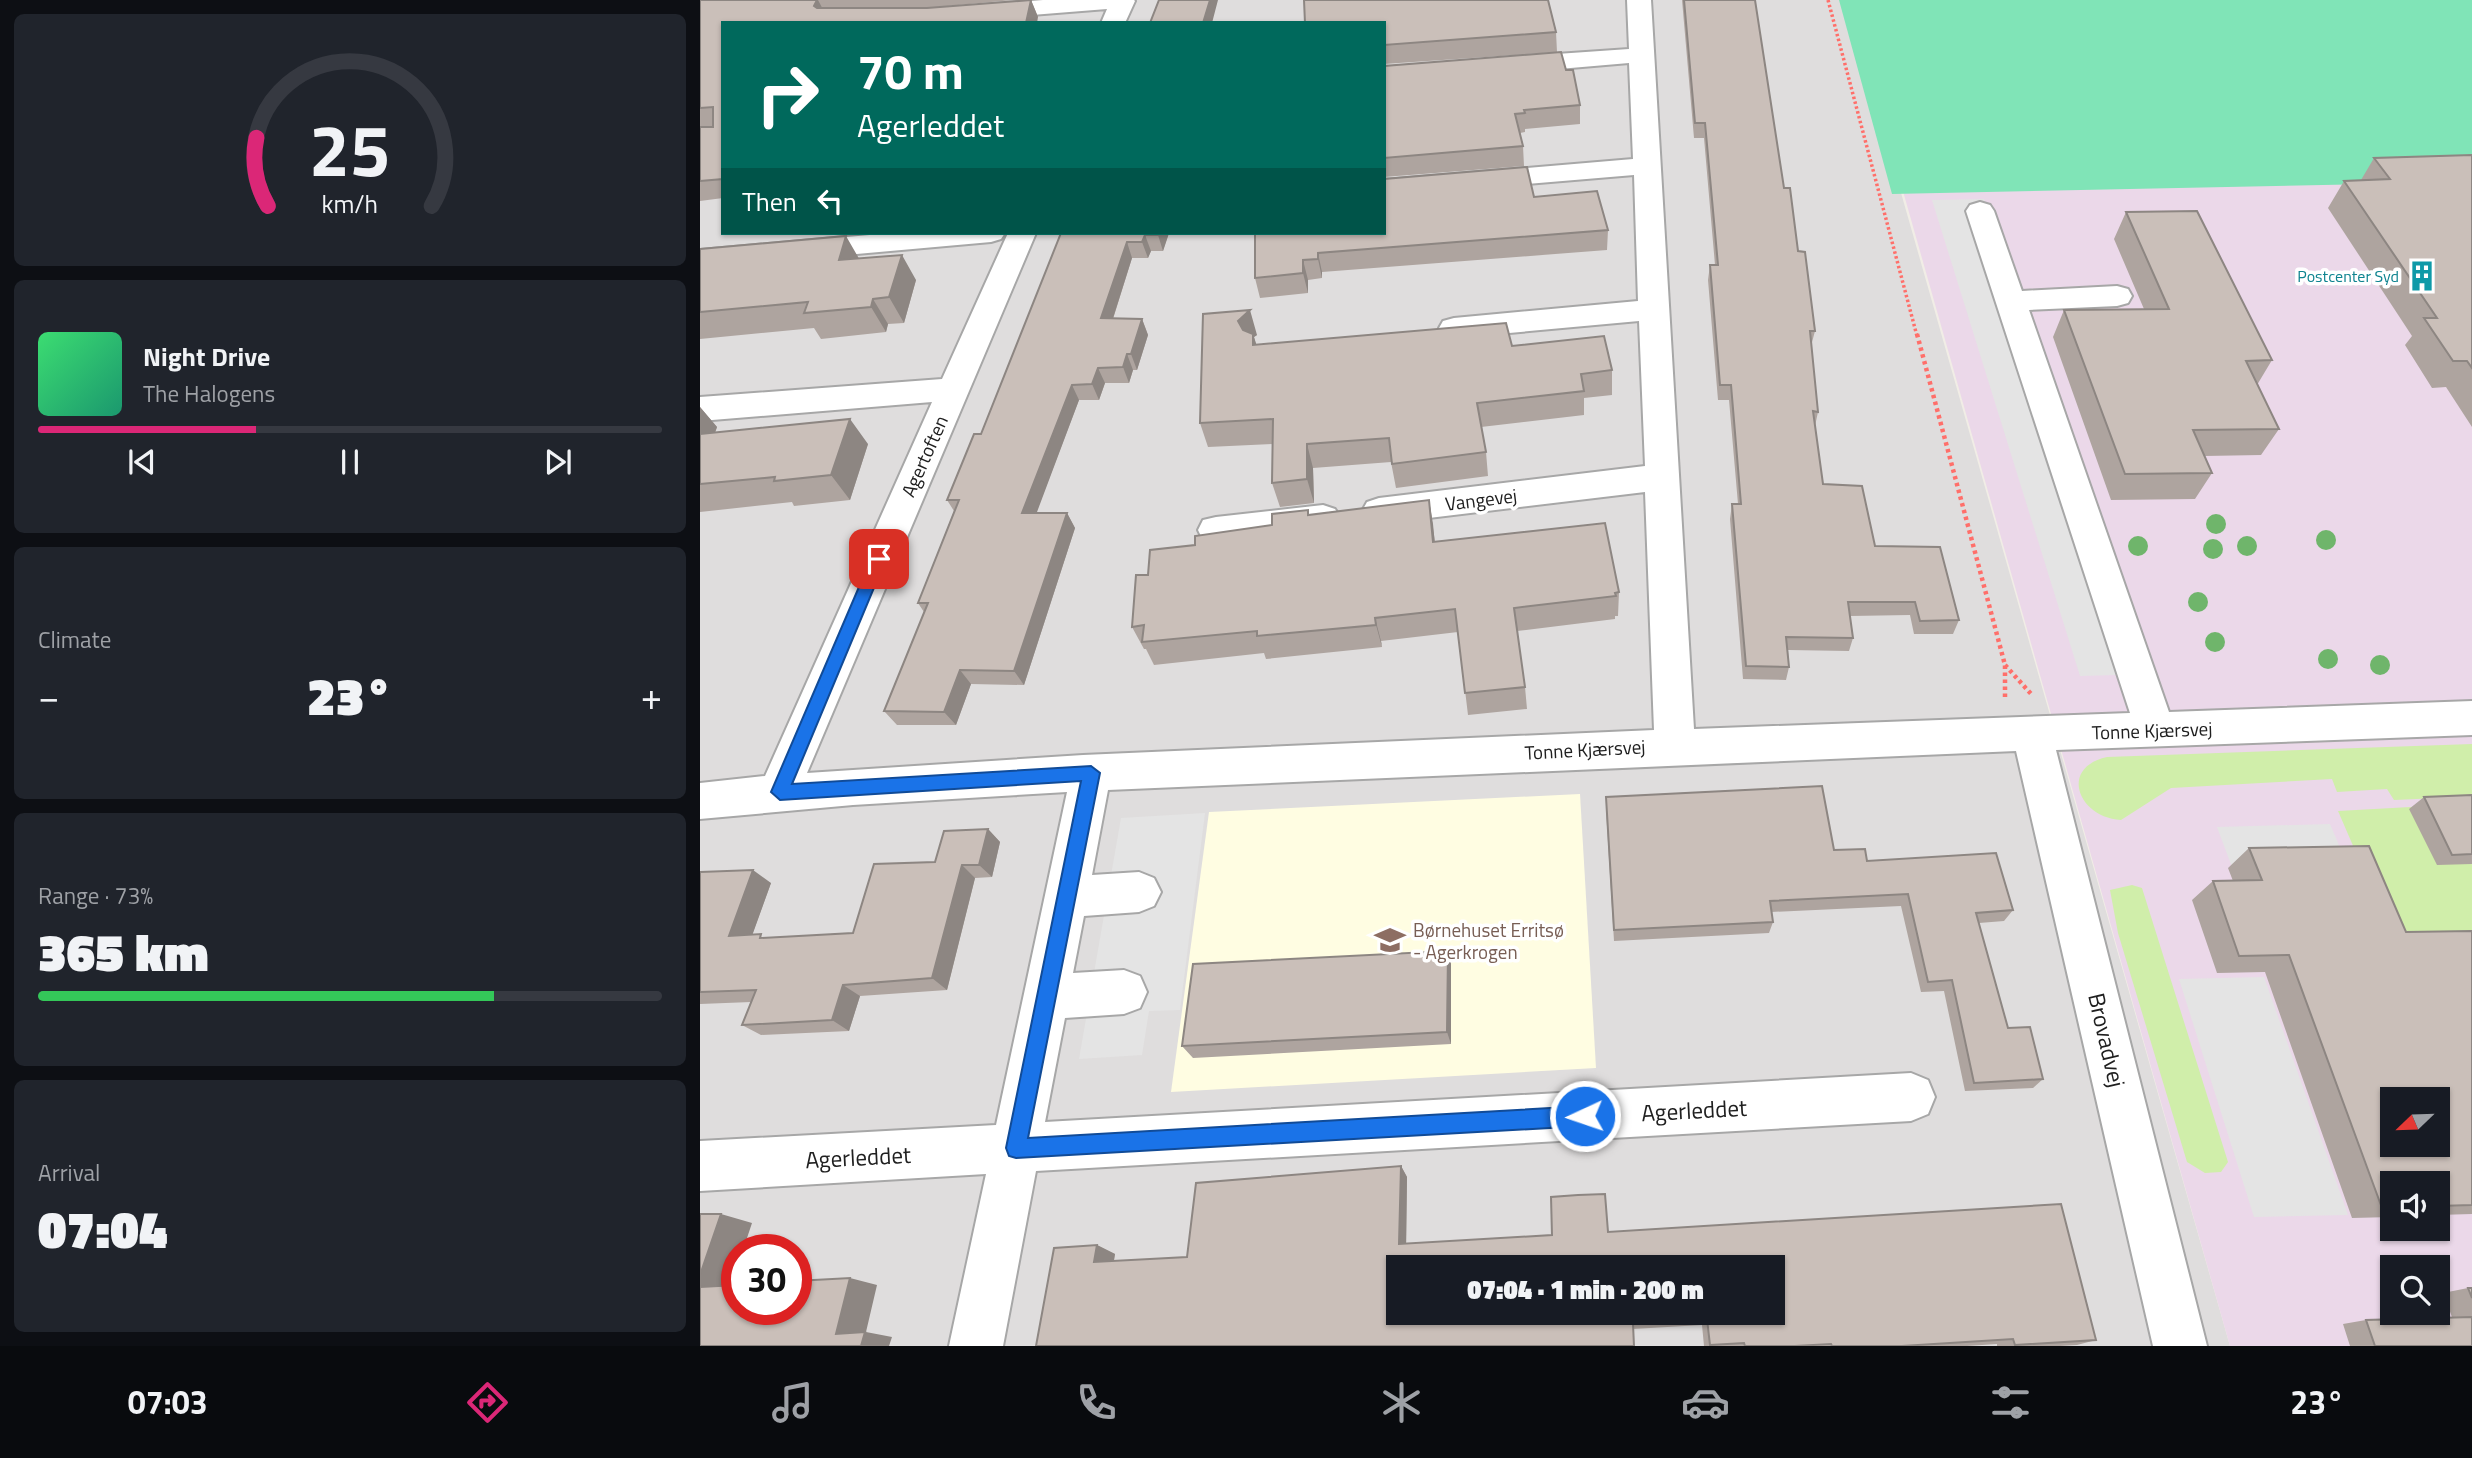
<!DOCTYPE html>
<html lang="en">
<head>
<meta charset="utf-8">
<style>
  body { margin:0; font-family:"Titillium Web",sans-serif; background:#20242c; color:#f1f3f6; height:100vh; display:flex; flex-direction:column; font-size:26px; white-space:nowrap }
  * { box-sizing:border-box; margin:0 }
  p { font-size:23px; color:#9ea1a6 }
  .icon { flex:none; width:38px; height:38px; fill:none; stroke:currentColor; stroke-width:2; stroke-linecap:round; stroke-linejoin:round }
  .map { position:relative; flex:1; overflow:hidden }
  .details { display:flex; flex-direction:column; gap:14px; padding:14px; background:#0d0f14; width:700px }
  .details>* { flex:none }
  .top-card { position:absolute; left:21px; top:21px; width:665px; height:214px; border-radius:0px; box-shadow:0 2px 5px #0004; background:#00695c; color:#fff; overflow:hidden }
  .needle { width:46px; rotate:247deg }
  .tools { position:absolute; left:1680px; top:1087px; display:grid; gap:14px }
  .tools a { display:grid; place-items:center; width:70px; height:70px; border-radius:0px; background:#171b24; box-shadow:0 2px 5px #0004; font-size:35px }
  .speed { position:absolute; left:21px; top:1234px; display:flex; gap:14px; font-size:35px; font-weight:700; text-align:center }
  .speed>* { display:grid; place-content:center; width:91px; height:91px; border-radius:50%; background:#171b24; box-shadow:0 2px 5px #0004; line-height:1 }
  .speed .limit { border:10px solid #d22; background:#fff; color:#111 }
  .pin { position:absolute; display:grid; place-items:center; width:60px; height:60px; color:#fff; margin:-30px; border-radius:14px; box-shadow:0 4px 10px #0006 }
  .me { position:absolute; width:77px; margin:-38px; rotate:267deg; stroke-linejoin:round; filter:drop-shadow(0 0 5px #0008) }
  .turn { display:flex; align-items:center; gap:24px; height:147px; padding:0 21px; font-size:32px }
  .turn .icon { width:91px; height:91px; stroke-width:2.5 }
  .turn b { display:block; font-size:49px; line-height:60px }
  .then { display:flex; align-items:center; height:66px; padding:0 21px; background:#0003; gap:14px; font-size:26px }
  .big { font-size:52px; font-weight:800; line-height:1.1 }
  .details .widget { flex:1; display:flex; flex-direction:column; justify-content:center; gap:10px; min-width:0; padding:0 24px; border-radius:10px; background:#20242c }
  .details .dial { align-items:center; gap:0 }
  .dial svg { height:182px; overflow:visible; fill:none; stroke:#363941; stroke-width:7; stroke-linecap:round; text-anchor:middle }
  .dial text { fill:#f1f3f6; stroke:none }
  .song { display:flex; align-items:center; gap:21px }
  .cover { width:84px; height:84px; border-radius:10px; background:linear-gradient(135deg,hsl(140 70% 55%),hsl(160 70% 35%)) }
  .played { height:7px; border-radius:4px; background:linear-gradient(90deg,#db2777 35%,#363941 35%) }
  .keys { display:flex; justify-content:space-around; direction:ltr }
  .heat { display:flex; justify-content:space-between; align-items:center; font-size:38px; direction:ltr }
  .charge { height:10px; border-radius:5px; background:linear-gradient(90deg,#34c759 73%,#363941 0) }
  .trip { position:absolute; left:686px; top:1255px; width:399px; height:70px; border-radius:0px; background:#171b24; box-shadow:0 2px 5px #0004; font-weight:800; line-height:70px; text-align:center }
  .tab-bar { display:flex; height:112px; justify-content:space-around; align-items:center; background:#090b0e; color:#9ea1a6 }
  .tab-bar .icon { width:49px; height:49px }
  .tab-bar .selected { color:#db2777 }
  .tab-bar b { font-size:32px; color:#f1f3f6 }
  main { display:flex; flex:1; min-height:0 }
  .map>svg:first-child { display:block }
</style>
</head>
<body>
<main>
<section class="details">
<div class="widget dial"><svg viewBox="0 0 100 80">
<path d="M14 69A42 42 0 1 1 86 69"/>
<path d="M14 69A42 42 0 0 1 9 39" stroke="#db2777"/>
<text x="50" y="56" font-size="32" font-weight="700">25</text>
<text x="50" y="72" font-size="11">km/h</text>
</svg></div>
<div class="widget">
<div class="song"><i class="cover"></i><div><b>Night Drive</b><p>The Halogens</p></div></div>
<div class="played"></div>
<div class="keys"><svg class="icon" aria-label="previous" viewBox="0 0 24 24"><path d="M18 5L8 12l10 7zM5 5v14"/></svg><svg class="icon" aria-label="pause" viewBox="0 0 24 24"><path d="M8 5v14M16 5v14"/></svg><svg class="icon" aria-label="next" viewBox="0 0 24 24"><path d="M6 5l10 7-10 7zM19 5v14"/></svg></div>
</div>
<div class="widget"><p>Climate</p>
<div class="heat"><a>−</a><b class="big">23°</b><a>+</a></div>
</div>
<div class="widget"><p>Range · 73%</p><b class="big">365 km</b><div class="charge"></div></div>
<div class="widget"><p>Arrival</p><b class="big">07:04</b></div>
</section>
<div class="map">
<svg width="1772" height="1346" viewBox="0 0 1772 1346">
  <rect width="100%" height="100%" fill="#f1ede6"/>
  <path fill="#dfdddd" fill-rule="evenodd" d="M0,0h1146l384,1346h-1530zM23,23h661v210h-661zM37,1250h59v59h-59zM698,1267h375v45h-375z"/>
  <path fill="#ebd8e9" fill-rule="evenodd" d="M1772,162v1184h-242l-333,-1176zM1692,1099h46v45h-46zM1692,1183h46v45h-46zM1692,1267h46v45h-46z"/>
  <path fill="#fffde2" d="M880,794l16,274 -425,24 38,-280z"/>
  <path fill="#d0eeaa" d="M1772,744v204l-61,2 -31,-42 -42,-97 127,-7 -3,-7 -68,3 -7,-11 -50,3 -5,-13 -161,9 -50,32c-42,-2 -63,-52 -14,-63z
    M1432,885l10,3 86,274 -7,10 -16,1 -18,-11 -69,-229 -8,-43z"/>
  <path fill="#80e4b7" d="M1139,0h633v182l-580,12z"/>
  <path fill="#e4e4e4" d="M1284,199l168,475 -72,2 -148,-476z
    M505,813l-25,197 -31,1 -7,44 -63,4 42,-241z
    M1630,824l17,40 -115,3 -15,-40z
    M1564,977l84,238 -94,2 -75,-238z"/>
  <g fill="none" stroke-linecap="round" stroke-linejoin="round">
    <g stroke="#a7a7a7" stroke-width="4">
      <path id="minor" d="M343,0h91l1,1 -10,22h-24l6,-14 -126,10 -8,-2 -4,-5 4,-5 8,-2z
        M927,0h24l43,729 436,-16 -164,-502 4,-6 10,-3 10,3 4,6 28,80 95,-5 11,3 4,7 -4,7 -11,3 -88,4 140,402 303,-11v34l-416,15 151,596h-54l-137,-595 -908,39 -16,85 47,-3 15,6 7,14 -7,14 -15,6 -55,4 -11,57 51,-3 16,6 7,16 -7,16 -16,6 -59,4 -20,104 866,-49 17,7 7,17 -7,17 -17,7 -875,50 -33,175h-54l37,-172 -286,17v-50l296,-16 71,-333 -214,13 -153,14v-36l65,-7 167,-374 -232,19v-24l242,-18 66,-146h28l-229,540 276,-18 571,-25 -9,-238 -266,32 -12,-4 -5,-9 5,-9 12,-4 266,-32 -6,-145 -185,17 -11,-3 -4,-7 4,-7 11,-3 184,-17 -4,-126 -250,21v-16l249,-21 -4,-96 -117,10 -9,-3 -4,-5 4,-5 9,-3 117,-8z
        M192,233h113l-4,6 -10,3 -291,26v-18z
        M623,505l12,4 6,9 -6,9 -12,4 -107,12 -13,-3 -5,-10 5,-10 13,-3z"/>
    </g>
    <path stroke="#ff6f6a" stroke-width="3.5" stroke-dasharray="2.5 2.5" stroke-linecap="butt" d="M1128,0l89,336"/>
    <path stroke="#ff6f6a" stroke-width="4.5" stroke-dasharray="3.5 3.5" stroke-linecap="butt" d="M1217,334l88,331v32
      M1305,665l27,30"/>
    <use href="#minor" fill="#fff" fill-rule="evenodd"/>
  </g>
  <g fill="#6fb56b">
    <circle cx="1516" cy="524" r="10"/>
    <circle cx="1626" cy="540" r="10"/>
    <circle cx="1438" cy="546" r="10"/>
    <circle cx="1547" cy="546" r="10"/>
    <circle cx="1513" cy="549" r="10"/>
    <circle cx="1498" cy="602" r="10"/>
    <circle cx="1515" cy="642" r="10"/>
    <circle cx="1628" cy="659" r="10"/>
    <circle cx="1680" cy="665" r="10"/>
  </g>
  <path fill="#aea49f" d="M0,0h313l-87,8 105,-8 7,17 -315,6v175l-23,3v-74h13v-1h-13z
    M982,0h73l29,188 31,143 -4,15 7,66 -3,14 8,58 52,62 84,74 -6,14h-39l-4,-19 -60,1 3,22 -4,13 -61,-1 1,17 -3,13 -43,-1 -13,-160 2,-15h6l-9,-104h-11l-10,-120 2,-15h5l-11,-127h-10z
    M684,23l172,9 1,20 -173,12z
    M684,66l182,4 14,35v19l-55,5v3l-5,1 3,13 1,20 -140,11z
    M1772,155v272l-26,-40 -14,1 -27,-43 7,-9 -84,-128 16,-27 17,-1 13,-22z
    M834,197l74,33 -1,20 -285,22v6l-14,2v13l-48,5 -5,-20v-45z
    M1426,212l146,148 -15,25 22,44 -18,26 -57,1 8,17 -17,26 -84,1 -58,-163 11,-27 80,-1 -30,-70z
    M361,233h108l-6,18h-12l-3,7h-16l-19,61h29l6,16 -11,35h-4l-4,13h-24l-6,17h-20l-43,113h31l8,15 -51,157 -53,-1 -15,41h-59l-13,-14 40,-99 -6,-9 36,-92 -7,-11 34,-66z
    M0,249l160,9 56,22 -12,43 -16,1 -2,8 -65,7 -7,-11 -114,11z
    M503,314l54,21 -3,2 2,8 256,1 100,24v25l-28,3v17l-103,12 5,25 2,24 -92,12 -5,-26 -78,6 1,35 -34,4 -8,-24 1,-39 -65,3 -8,-24z
    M0,407l17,20 -2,6 153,11 -18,56 -56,6 -2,-4 -92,10z
    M729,500l6,42 184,50 -1,24h-3v3l-98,12 8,56 2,22 -59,6 -10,-83 -77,9 1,6 -116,12 -2,-6 -110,12 -8,-16h-2l-12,-22 16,-52 47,-30 114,-30z
    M1772,795v69l-35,1 -28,-56 15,-12z
    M906,797l228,53 179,60 -9,11 -25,2 29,105 35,51 -10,9 -68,3 -21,-100 -23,1 -20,-86 -130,6 2,10 -4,11 -155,8 -8,-131z
    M288,829l12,13 -8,35 -17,1 -28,112 -87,6 -11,35 -88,4 -19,-10 9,-23 -51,2v-132l71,11 -19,52 15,3 86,-5 82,-71z
    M1549,848l157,84 66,-1v283l-34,1v-32h-46v34l-40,1 -87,-246 -48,1 -25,-73 21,-19h20l-5,-13z
    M748,951l3,13v80l-258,14 -11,-12z
    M701,1166l6,11 -1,67 202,-12 488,108 -19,5 -17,1h-63v-2l-30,2h-263l-2,-21 -69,4 -597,17 61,-101 18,9 -1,7 73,-4z
    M1768,1288h4v58h-122l-7,-22 23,-4 86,-3 -9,-24z"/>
  <path fill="#8d8682" d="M117,0h1l9,17 -13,-11z
    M331,0l7,17 -1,6h-11z
    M510,0h8l-6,23h-9z
    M458,233h11l-6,18 -5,-16z
    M445,235l6,16 -3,7 -6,-16z
    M146,236l15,26 -22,-2z
    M427,242l5,16 -24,76 -7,-16z
    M618,253l4,19v6l-4,-19z
    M202,255l14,25 -12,43 -15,-26z
    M603,260l5,20v13l-5,-20z
    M173,299l15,25 -2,8 -15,-25z
    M550,310l7,25 -3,2 7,22 -16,-13 -7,-25z
    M442,319l6,16 -11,35 -6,-16z
    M427,354l6,16 -4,13 -6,-16z
    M398,368l7,15 -6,17 -7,-16z
    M372,385l7,15 -48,128 -9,-15z
    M0,407l17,20 -9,24 -8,-1z
    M150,419l18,25 -18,56 -19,-25z
    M607,444l6,24 1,35 -7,-24z
    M729,500l4,24 4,42 -4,-24z
    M367,513l8,15 -51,157 -10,-14z
    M675,618l6,23 1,6 -6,-22z
    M260,670l11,14 -15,41 -12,-13z
    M288,829l12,13 -8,35 -13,-12z
    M262,865l13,13 -28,112 -15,-12z
    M53,870l18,13 -23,64 -19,-11z
    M748,951l3,13v80l-4,-12z
    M143,985l17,11 -11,35 -17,-11z
    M701,1166l6,11 -1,76 -7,-9z
    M21,1214l31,9 -9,27h-6v19l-9,25 -28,-6v-13z
    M397,1245l18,9 -3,16 -18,-8z
    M150,1278l27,7 -11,47 26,5 -3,9h-28l-25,-12z"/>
  <path fill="#cabfb9" stroke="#8d8682" stroke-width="2" fill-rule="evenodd" d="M0,0h117l-3,6 3,2h110l104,-8 -5,23h-303v156l-23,2v-54h13v-20l-13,1z
    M459,0h51l-7,23h-53z
    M604,0h244l8,32 -172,13v-22h-79z
    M984,0h71l29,188h6l8,63 7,1 10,79h-5l8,81 -5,-1 10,73 39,2 13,60 65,1 19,73 -39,1 -5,-19h-67l5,36 -67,-1 3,30 -43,-1 -14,-162h9l-10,-119h-11l-10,-120h8l-13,-142h-10z
    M861,52l5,18h7l7,35 -56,5 1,3 -10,1 8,32 -139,12v-92z
    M1772,155v213l-5,-7h-14l-29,-43h13l-93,-137 46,-2 -16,-21z
    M827,167l7,30 63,-6 11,39 -290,23v6l-15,1v13l-48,5v-45h129v-54z
    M1497,211l75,149 -26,1 33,68 -86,1 19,43 -87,1 -61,-164 105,-1 -43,-97z
    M361,233h97v2h-13l-3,7h-15l-26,76 41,1 -11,35h-4l-4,13 -25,1 -6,16 -20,1 -50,128h45l-53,158 -54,-1 -16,42 -60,-1 44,-108h-10l41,-103h-12l27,-66h7z
    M146,236l-7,24 63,-5 -13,42 -16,2 -2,8 -67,6 4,-11 -108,10v-63z
    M550,310l-12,11 5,9 10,4v11l253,-22 6,23 92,-10 8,34 -31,4 3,17 -107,12 9,49 -94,12 -3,-26 -82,6v35l-35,4 1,-64 -73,4 3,-109z
    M150,419l-19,56 -57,6 1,-4 -75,7v-50z
    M729,500l4,42 172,-19 14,69 -4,1 1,3 -102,12 11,79 -60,6 -10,-84 -80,9 1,7 -119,11v-5l-115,11 2,-17 -12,2 4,-52h12l2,-25 45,-5v-9l77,-11v-11l36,-4v5z
    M1122,786l12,64 31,-1 2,12 129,-8 17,57 -37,3 32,115 22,-1 13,52 -69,4 -22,-103 -24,2 -20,-88 -138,7 3,21 -159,8 -8,-133z
    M1772,795v59l-20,1 -28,-58z
    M288,829l-9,36h-17l-30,113 -89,7 -11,35 -90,5 14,-35 -56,2v-120l53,-2 -24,66 32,-2 -1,4 93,-5 21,-69 61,-2 9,-31z
    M1669,846l37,86 66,-1v274l-34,1v-23h-46v24l-10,1 -93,-253 -50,1 -26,-75 49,-1 -13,-32zM1692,1099h46v45h-46z
    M748,951l-1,81 -265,14 11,-82z
    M701,1166l-2,78 153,-9 -1,-38 27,-2 27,-1 3,38 453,-28 35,136 -81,5 -2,-6 -111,7h-70l-1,-2 -36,2h-50l-1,-3 -34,2 -3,-26 -74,5 1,22h-598l18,-98 43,-3 -3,17 93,-5 9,-74zM698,1267h375v45h-375z
    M0,1214h21l-21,61z
    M150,1278l-14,56 29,-2 -4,14h-161v-59l37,-2v24h59v-28z
    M1768,1288h4v10z
    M1772,1317v29h-97l-9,-26z"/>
  <path fill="#1a73e8" stroke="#114b97" stroke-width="2" d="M179,553l7,6 -94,225 299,-18 9,7 -72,365 557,-32 7,3 3,7 -3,7 -7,3 -569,32 -7,-2 -3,-8 75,-367 -301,19 -9,-8 100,-233z"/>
  <defs>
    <g id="building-bare" transform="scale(2.415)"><path d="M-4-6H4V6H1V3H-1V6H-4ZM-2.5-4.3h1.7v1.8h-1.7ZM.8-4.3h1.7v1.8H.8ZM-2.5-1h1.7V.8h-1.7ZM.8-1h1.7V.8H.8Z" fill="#0f9aa8" stroke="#fff" stroke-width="2.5" paint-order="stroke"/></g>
    <g id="school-bare" transform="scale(2.415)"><path d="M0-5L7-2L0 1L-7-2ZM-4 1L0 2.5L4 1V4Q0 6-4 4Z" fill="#8d6e63" stroke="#fff" stroke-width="2.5" paint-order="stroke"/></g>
  </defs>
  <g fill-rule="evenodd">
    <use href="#building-bare" x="1722" y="276"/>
    <use href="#school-bare" x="690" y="940"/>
  </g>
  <g text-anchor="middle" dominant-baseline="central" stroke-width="7" stroke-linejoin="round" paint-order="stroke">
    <g font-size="16" fill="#0d838f" stroke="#fff" text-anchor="end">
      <text x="1699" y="276">Postcenter Syd</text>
    </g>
    <g font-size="19" fill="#202020" stroke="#fff">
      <text transform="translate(224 456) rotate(-66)">Agertoften</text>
      <text transform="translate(781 499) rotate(-7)">Vangevej</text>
      <text transform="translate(1452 730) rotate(-2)">Tonne Kjærsvej</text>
      <text transform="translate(885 749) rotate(-3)">Tonne Kjærsvej</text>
    </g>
    <g font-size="19" fill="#785e54" stroke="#fff" text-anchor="start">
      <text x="713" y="929">Børnehuset Erritsø<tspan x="713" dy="22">- Agerkrogen</tspan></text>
    </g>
    <g font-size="23" fill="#202020" stroke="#fff">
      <text transform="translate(1407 1040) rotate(77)">Brovadvej</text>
      <text transform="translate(994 1110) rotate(-3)">Agerleddet</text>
      <text transform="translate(158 1157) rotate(-3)">Agerleddet</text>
    </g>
  </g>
</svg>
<div class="tools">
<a><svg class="needle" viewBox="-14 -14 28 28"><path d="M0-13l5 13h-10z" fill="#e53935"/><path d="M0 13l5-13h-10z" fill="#9ea1a6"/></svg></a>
<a><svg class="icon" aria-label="sound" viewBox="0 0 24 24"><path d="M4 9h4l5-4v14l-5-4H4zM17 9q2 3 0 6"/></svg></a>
<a><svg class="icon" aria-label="search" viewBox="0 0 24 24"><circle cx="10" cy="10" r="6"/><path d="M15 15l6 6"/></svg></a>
</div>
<div class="speed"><div class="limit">30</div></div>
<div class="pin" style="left:179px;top:559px;background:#d93025"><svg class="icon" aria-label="arrive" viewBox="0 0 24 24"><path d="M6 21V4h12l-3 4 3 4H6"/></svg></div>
<svg class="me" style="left:885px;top:1116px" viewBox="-20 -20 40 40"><circle r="17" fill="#1a73e8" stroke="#fff" stroke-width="3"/><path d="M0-11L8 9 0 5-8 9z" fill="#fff"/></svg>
<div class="trip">07:04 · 1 min · 200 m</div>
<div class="top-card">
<div class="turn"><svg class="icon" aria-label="right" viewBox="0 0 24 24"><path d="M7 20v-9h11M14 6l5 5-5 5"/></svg><div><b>70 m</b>Agerleddet</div></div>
<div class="then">Then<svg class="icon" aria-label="left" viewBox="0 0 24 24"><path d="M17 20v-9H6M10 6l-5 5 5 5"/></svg></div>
</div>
</div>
</main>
<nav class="tab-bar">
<b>07:03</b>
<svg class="icon selected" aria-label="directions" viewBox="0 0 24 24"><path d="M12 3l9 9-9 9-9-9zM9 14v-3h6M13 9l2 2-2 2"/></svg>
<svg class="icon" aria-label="music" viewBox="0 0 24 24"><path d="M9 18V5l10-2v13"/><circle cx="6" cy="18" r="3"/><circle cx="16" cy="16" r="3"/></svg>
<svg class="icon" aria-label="phone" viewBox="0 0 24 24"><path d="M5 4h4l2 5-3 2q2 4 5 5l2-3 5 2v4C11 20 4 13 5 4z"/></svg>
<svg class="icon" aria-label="climate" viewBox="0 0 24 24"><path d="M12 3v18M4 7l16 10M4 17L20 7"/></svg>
<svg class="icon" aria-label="car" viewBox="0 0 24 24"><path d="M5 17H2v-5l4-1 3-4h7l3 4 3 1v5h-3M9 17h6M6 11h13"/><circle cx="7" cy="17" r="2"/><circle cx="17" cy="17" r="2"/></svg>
<svg class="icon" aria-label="filters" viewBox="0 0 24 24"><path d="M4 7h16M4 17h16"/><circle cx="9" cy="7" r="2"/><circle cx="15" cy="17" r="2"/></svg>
<b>23°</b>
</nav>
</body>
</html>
